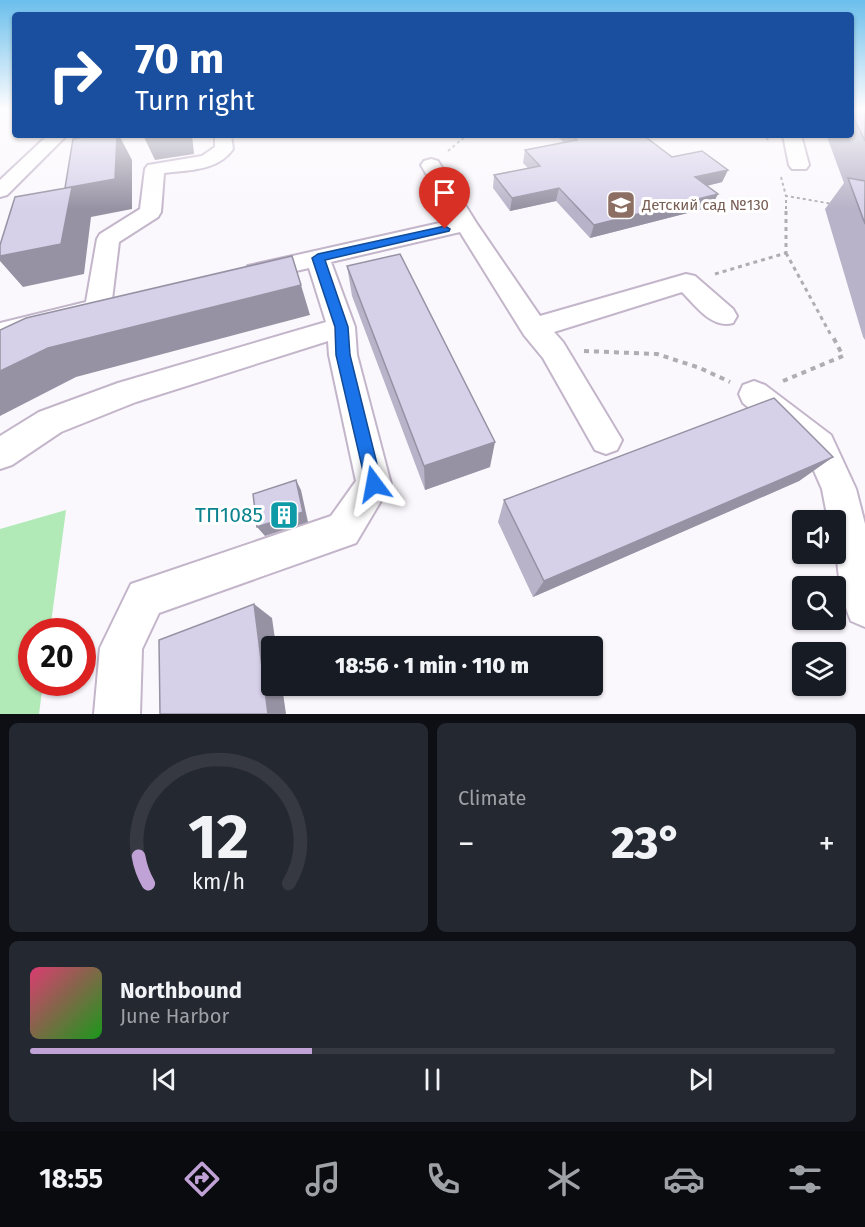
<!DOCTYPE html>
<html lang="en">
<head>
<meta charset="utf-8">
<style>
  body { margin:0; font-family:"Fira Sans",sans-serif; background:#242831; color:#f1f3f6; height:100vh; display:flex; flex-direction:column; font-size:22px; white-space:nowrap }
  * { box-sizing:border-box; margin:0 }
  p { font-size:20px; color:#9ea1a6 }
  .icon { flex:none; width:33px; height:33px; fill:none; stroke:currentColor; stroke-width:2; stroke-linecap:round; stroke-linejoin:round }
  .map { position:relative; height:714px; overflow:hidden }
  .details { display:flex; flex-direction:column; gap:9px; padding:9px; background:#0d0f14; flex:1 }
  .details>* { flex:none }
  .hud { position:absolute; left:12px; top:12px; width:842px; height:126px; border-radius:6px; box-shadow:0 2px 4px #0004; background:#1a4fa0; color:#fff; overflow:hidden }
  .fabs { position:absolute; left:792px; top:510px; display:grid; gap:12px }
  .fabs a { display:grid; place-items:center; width:54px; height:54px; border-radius:6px; background:#171b24; box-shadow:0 2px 4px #0004; font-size:30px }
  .speed { position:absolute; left:18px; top:618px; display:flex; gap:12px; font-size:30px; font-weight:700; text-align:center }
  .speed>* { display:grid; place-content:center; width:78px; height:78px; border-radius:50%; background:#171b24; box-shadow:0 2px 4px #0004; line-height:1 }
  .speed .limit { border:9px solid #d22; background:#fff; color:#111 }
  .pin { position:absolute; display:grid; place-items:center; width:51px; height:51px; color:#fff; margin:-62px -26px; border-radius:50% 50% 50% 0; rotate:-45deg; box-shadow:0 0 6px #0007 }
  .pin .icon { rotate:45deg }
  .me { position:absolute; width:66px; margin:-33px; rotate:347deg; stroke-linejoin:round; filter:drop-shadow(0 0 4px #0008) }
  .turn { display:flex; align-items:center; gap:21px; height:126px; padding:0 24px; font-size:27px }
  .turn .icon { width:78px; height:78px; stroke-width:2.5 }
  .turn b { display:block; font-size:42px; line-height:51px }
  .big { font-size:45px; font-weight:800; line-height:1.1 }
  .details .card { flex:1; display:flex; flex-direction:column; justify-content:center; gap:9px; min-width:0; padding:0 21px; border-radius:9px; background:#242831 }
  .details .dial { align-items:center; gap:0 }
  .dial svg { height:156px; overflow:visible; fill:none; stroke:#363941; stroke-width:7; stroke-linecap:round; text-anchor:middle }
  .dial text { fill:#f1f3f6; stroke:none }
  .song { display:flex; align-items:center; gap:18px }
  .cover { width:72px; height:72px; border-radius:9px; background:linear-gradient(135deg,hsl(340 70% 55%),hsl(120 70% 35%)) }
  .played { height:6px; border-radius:3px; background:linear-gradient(90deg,#c1a2d7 35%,#363941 35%) }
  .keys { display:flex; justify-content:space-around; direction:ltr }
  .heat { display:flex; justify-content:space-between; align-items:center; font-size:33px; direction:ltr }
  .details .tiles { flex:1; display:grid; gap:9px; grid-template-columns:1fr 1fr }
  .card:last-child { grid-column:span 2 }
  .trip { position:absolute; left:261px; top:636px; width:342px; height:60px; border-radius:6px; background:#171b24; box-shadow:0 2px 4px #0004; font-weight:800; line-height:60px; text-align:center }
  .tabs { display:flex; height:96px; justify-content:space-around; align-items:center; background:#090b0e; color:#9ea1a6 }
  .tabs .icon { width:42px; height:42px }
  .tabs .selected { color:#c1a2d7 }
  .tabs b { font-size:27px; color:#f1f3f6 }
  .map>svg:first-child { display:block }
</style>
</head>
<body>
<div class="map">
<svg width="865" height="714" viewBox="0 0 865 714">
  <rect width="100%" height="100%" fill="#fbf8fd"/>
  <path fill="#b1e9b7" d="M66,510l-16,121 -18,1v50l11,1 -4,31h-39v-185z"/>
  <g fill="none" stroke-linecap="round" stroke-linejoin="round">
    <g stroke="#c3b5ca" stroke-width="4">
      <path id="minor" d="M48,135h19l-60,60 -7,2v-17z
        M215,135h16l2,14c-15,22 -45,21 -69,24l-3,39 -3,5 -39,25 -8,66 -4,7 -107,28v-20l86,-21 11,-63 3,-5 40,-25 5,-40 3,-4 54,-9 13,-9z
        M783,135h18l8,30 -3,4h-14l-3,-4z
        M431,159l7,2 39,63 63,92 146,-42 9,2 38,33 4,7 -4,7c-21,6 -37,-17 -51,-31l-128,40 9,10 59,98 -5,10 -11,4 -11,-4 -52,-92 -19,-23 -64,-103 -129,30 24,65 2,28 34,129 -35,59 -197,70 -17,36 -2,65h-46l6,-66 31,-64 200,-68 25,-35 -27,-126 -1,-14 -192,61 -75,30 -49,33 -12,4v-33l39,-24 79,-29 208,-61 -17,-54 -52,12 -9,-2 -3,-6 3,-6 205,-46 -32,-55 3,-4z
        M754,381l11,4 66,50 25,54 9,35v103l-14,-6c-14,-33 -15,-66 -15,-101h-8l-6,-31 -15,-34 -64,-52 -4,-9 4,-9z"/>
    </g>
    <path stroke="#b0acb2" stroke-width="2" stroke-dasharray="3 3" stroke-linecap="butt" d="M761,135l9,6
      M448,151l19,-16
      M781,177l5,19
      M786,209v-13l47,8"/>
    <path stroke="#b0acb2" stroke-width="3" stroke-dasharray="4 4" stroke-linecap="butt" d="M786,253l46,84
      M715,274l71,-21v-45"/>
    <path stroke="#b0acb2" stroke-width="4" stroke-dasharray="5 5" stroke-linecap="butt" d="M584,351l73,3 43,14 30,14
      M783,381l60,-25 -11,-21"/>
    <use href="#minor" fill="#fff" fill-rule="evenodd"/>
  </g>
  <path fill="#b8b3c8" d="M850,109h15v231l-2,-3 -38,-128 19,-26 -17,-46 1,-2h22z
    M556,135h87l29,22 56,13 -6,12 -15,4 11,8 -7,13 -121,31 -34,-37 -46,10 -17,-23 1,-13 34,-7 -5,-5 2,-13 39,-7z
    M347,266l143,201 -65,23 -73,-194z
    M833,457l-34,24 -266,116 -35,-75 6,-22z"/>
  <path fill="#9692a3" d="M117,135h2l13,25v49l-41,8 -7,57 -61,13 -23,-26v-5z
    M143,135h49l2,19 -39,6z
    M728,170l-6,12 -33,8 6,-13z
    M559,188l-3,13 -46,10 2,-13z
    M718,194l-7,13 -121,31 4,-13z
    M301,285l9,30 -234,62 -76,39v-45l48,-23z
    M495,442l-5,25 -65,23 -1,-24z
    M833,457l-34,24 -266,116 11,-16z
    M296,480l5,10 7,32 -43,14 -8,-9z
    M254,604l18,14 4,28h-4v40h10l4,28h-18z"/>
  <path fill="#d6d0e9" stroke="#9692a3" stroke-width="1.5" d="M850,109h15v32l-15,-31z
    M95,135h22l-2,44 -50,9 8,-49z
    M572,135h71l29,22 30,-6 26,19 -33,7 23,17 -124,31 -35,-37 -47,10 -18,-23 46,-9 -15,-16 52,-10z
    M848,178l17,3v43z
    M72,187l-11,57 -61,12v-11l15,-48z
    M400,254l95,188 -71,24 -77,-200z
    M292,256l9,29 -253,63 -48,23v-41l26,-12z
    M774,398l59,59 -289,124 -40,-81z
    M296,480l7,32 -46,15 -4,-33z
    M254,604l14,110h-108l-1,-74z"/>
  <linearGradient id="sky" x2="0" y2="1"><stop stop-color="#6bbfec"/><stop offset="0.52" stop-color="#fdfcfe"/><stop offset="1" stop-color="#fdfcfe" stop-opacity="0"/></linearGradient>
  <rect width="865" height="209" fill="url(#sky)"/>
  <path fill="#1a73e8" stroke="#114b97" stroke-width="1.5" d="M445,226l5,3 -1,2 -124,29 23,67 2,28 32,129 -2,5 -6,3 -6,-3 -2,-5 -30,-129 -1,-28 -23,-69 6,-4z"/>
  <defs>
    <g id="school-square" transform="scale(1.5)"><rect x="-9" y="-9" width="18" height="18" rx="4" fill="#8d6e63" stroke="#fff"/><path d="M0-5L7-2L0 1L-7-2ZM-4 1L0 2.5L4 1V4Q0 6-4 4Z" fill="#fff"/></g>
    <g id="building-square" transform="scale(1.5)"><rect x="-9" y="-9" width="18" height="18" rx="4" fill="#0f9aa8" stroke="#fff"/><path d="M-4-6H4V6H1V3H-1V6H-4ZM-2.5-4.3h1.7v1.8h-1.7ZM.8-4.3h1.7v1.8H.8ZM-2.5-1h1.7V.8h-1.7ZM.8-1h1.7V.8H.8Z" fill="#fff"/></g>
  </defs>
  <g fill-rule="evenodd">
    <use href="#school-square" x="621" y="205"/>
    <use href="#building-square" x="284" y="515"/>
  </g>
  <g text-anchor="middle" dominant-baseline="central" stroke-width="6" stroke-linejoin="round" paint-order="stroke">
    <g font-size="15" fill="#785e54" stroke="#fff" text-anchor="start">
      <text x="642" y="205">Детский сад №130</text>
    </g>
    <g font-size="21" fill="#0d838f" stroke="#fff" text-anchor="end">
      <text x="263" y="515">ТП1085</text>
    </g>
  </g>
</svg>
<div class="fabs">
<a><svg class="icon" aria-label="sound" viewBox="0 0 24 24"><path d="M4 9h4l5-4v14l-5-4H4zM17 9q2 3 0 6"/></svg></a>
<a><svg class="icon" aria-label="search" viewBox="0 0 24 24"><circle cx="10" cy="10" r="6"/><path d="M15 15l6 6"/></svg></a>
<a><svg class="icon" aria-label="layers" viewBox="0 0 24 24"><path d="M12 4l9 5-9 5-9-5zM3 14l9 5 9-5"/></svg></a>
</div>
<div class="speed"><div class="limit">20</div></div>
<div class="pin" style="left:445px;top:229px;background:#d93025"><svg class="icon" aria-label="arrive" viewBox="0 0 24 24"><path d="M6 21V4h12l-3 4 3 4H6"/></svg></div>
<svg class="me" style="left:374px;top:484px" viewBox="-20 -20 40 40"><path d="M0-17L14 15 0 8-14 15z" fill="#1a73e8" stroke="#fff" stroke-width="4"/></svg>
<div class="trip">18:56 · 1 min · 110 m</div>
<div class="hud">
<div class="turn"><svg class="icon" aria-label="right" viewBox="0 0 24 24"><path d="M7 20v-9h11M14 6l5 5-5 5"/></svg><div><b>70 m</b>Turn right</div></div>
</div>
</div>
<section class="details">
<div class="tiles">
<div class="card dial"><svg viewBox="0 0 100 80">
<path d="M14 69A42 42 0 1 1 86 69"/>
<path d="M14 69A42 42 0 0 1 9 55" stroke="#c1a2d7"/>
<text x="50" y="56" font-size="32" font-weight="700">12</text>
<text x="50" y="72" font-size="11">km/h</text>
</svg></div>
<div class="card"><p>Climate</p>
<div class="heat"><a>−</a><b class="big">23°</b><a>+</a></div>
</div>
<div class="card">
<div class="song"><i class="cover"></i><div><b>Northbound</b><p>June Harbor</p></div></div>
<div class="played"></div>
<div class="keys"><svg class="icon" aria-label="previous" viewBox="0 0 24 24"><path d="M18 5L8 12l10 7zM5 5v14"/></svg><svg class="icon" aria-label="pause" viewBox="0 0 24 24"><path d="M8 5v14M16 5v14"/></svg><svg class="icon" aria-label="next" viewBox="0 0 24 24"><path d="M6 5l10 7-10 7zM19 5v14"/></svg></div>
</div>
</div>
</section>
<nav class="tabs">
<b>18:55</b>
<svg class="icon selected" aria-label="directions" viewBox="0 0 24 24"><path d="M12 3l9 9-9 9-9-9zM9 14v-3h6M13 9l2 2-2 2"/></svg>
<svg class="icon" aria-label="music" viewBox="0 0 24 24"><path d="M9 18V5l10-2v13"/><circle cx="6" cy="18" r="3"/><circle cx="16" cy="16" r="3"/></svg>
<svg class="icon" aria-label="phone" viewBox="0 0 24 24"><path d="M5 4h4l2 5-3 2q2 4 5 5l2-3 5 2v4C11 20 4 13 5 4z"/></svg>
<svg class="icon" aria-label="climate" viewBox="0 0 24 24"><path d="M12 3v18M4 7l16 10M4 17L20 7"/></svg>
<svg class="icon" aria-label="car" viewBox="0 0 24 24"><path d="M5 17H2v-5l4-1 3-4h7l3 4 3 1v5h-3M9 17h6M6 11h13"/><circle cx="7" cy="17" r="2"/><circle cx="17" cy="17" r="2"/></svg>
<svg class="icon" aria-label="filters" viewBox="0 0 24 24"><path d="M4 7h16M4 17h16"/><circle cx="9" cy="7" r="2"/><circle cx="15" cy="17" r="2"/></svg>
</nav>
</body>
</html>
